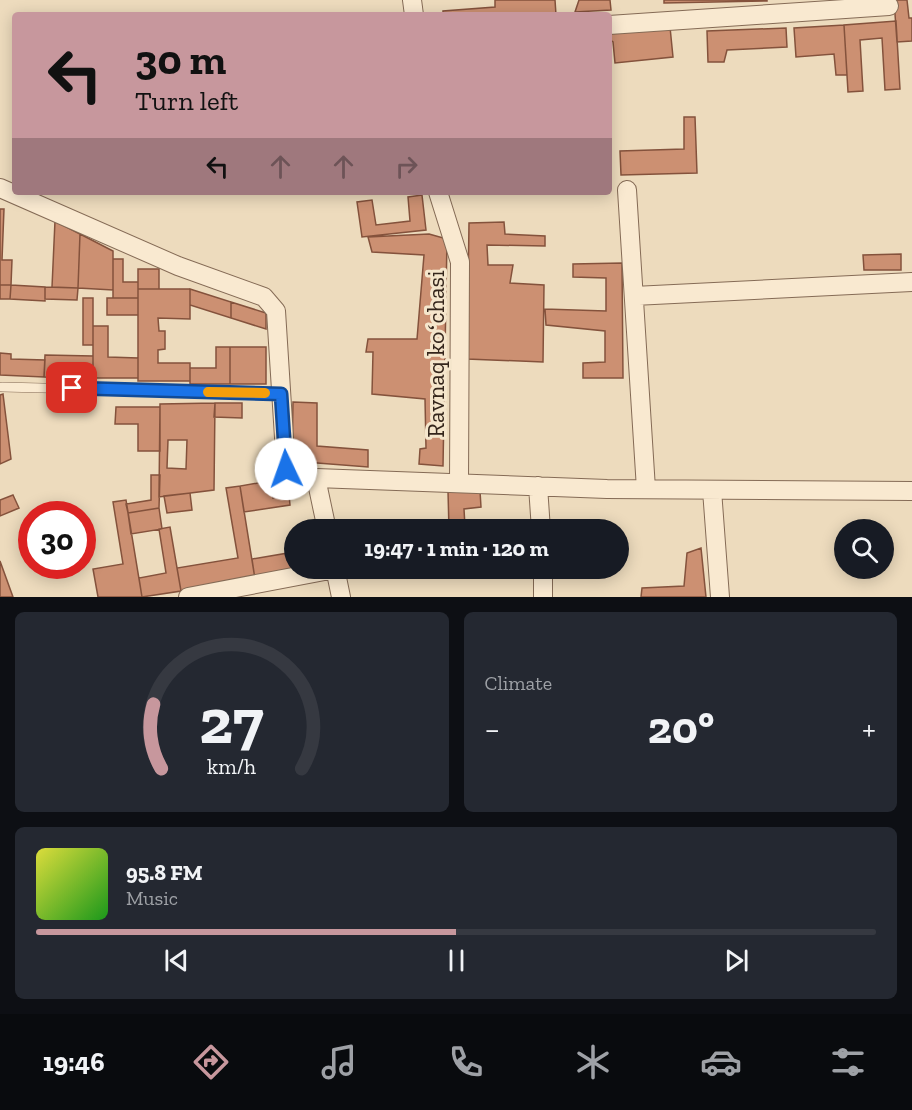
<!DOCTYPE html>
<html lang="en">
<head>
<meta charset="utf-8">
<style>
  body { margin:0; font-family:"Zilla Slab",serif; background:#242831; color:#f1f3f6; height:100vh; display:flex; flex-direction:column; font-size:22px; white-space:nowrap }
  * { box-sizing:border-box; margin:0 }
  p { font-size:20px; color:#9ea1a6 }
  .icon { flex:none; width:33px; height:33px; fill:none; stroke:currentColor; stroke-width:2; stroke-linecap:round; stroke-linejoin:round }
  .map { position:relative; height:597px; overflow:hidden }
  .sheet { display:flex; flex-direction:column; gap:15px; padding:15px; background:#0d0f14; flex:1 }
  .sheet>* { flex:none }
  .hud { position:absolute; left:12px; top:12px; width:600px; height:183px; border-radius:6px; box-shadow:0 3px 15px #0003; background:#c7979d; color:#111; overflow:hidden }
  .buttons { position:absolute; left:834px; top:519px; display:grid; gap:12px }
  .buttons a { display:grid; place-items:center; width:60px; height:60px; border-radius:50%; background:#171b24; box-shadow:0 3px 15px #0003; font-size:30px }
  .speed { position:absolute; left:18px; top:501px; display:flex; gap:12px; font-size:30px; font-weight:700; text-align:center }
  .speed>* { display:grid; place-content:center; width:78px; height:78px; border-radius:50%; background:#171b24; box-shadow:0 3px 15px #0003; line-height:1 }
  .speed .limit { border:9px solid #d22; background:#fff; color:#111 }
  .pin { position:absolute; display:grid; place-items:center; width:51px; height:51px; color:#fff; margin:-26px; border-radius:12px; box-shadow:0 3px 9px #0006 }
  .me { position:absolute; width:66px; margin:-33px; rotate:357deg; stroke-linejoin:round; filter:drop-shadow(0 0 4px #0008) }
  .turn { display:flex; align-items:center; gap:21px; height:126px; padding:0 24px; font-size:27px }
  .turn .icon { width:78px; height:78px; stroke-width:2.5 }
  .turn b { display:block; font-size:42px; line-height:51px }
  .lanes { display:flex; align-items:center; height:57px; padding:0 24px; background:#0003; justify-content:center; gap:30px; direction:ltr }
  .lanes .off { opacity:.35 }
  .big { font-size:45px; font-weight:700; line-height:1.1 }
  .sheet .tile { flex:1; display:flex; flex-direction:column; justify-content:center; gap:9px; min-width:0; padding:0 21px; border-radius:9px; background:#242831 }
  .sheet .dial { align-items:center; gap:0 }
  .dial svg { height:156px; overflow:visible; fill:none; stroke:#363941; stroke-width:7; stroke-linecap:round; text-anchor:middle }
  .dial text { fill:#f1f3f6; stroke:none }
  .song { display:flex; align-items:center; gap:18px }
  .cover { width:72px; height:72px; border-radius:9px; background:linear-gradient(135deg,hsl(60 70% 55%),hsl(120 70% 35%)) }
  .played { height:6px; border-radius:3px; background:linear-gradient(90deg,#c7979d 50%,#363941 50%) }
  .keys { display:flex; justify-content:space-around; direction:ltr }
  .heat { display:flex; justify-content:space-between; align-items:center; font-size:33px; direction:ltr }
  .sheet .tiles { flex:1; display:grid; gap:15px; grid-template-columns:1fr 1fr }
  .tile:last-child { grid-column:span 2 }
  .trip { position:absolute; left:284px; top:519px; width:345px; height:60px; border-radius:30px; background:#171b24; box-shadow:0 3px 15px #0003; font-weight:700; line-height:60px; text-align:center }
  .dock { display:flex; height:96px; justify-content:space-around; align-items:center; background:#090b0e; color:#9ea1a6 }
  .dock .icon { width:42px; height:42px }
  .dock .current { color:#c7979d }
  .dock b { font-size:27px; color:#f1f3f6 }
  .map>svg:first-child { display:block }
</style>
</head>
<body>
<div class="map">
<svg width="912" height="597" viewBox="0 0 912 597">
  <rect width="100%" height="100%" fill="#eddbbd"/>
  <path fill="#cc9072" stroke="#84523c" stroke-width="1.5" fill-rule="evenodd" d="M495,0h60l1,15h-113v-4l52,-4z
    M579,0h31l1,10 -36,2z
    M664,0h103v1l-103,2z
    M894,0h13l2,18h3v23l-15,1z
    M896,21l4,68 -15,1 -3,-52 -22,2 3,51 -15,1 -4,-67z
    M844,25l3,50h-11l-2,-21 -38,3 -2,-29z
    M670,27l3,30 -58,6 -2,-21 -4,-3 3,-7z
    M786,28l1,19 -60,3 -3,12h-16l-1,-31z
    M684,117h11l2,56 -76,2 -1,-24 64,-2z
    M422,195l4,35 -64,7 -5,-35 15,-2 4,25 34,-4 -2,-24z
    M0,209h4l-2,51h10l-1,25h-11z
    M55,221l25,13 -2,54 -26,-1z
    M504,222l1,12 40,2v10l-58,-1 1,20h25l-3,18 34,2 -1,77 -76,-3 2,-136z
    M80,234l33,17v39l-35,-2z
    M429,234l18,5 -4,227 -24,-2 1,-15 6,-1 -1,-49 -53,-5 1,-42h-7l2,-13h49l7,-84 -52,-3 -4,-15z
    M901,254v16h-37l-1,-15z
    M113,259h10v23h15v16h-25z
    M622,263l1,115h-40v-15l22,-1v-31l-59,-6 -1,-16 61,2v-33l-33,-1v-13z
    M138,269h21v20h-21z
    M0,285h11l-1,14h-10z
    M11,285l34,2v14l-35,-2z
    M45,287l33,1 -1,12 -32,-1z
    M138,289h52v30l-32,-1 1,13h6v18l-7,1v13h32v18h-52z
    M190,289l41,13v16l-41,-13z
    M83,298h10v47h-10z
    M107,298h31v17h-31z
    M231,302l35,11v16l-35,-11z
    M93,326h15v31l30,1v20h-45z
    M216,347h14v37h-40v-16h26z
    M230,347h36v37h-36z
    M0,353l11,1v5l34,1 -1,17 -44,-2z
    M45,355l48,1v22l-49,-1z
    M3,394l8,65 -11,5v-69z
    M293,402l24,1v43l51,4v17l-76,-6z
    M215,403l-1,87 -55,7 1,-93zM168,440h19l-1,29 -19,-1z
    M215,403h27v15l-28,-1z
    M116,407h44v44h-22v-27h-23z
    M151,475h9l-1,33 -31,5 -2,-9 25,-4z
    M270,481l3,17 16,-3 1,10 -46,7 -4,-26z
    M240,486l15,93 -74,12 -4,-23 61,-10 -12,-70z
    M448,491h32l1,16 -17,2 1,18 16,-1v4h-32z
    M190,493l2,17 -25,3 -3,-17z
    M13,495l6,13 -19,8v-16z
    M126,500l16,97h-44l-5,-28 30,-5 -10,-62z
    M159,508l3,21 -31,5 -3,-21z
    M170,527l11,64 -39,6 -3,-19 27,-5 -7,-44z
    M701,548l5,49h-65l1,-9 42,-2 3,-33z
    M294,552v16l-39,11 -3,-20z
    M0,561l13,36h-13z"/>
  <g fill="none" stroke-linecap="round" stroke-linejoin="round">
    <g stroke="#856b56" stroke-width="10">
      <path id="lane" d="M2,387l279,7"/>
    </g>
    <g stroke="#856b56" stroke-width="20">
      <path id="street" d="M412,0l2,15
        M609,25l280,-19
        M0,188l178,78 86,31 12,14 10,158c7,11 18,9 30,9l11,52
        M627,190l19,299
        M438,192l22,70 -1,220
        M634,296l278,-14
        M316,478l291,11 305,2
        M538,486l3,44
        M712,490l8,107
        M335,568l6,29
        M543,568v29
        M188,597l147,-28"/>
    </g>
    <use href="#lane" stroke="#f9e9d0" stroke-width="9"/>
    <use href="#street" stroke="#f9e9d0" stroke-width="18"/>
  </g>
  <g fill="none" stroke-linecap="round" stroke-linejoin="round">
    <g stroke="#114b97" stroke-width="15">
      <path id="route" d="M72,388l209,6 5,75"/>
    </g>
    <use href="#route" stroke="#1a73e8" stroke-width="10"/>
    <path stroke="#f59e0b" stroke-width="10" d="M208,392l57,1"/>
  </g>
  <g text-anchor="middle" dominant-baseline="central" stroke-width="6" stroke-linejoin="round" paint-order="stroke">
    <g font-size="24" fill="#34251b" stroke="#f5e6cc">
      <text transform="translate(435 354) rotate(-90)">Ravnaq koʻchasi</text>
    </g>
  </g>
</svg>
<div class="buttons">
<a><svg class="icon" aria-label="search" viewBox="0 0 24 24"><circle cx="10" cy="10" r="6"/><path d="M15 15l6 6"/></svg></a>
</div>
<div class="speed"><div class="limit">30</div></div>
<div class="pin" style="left:72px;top:388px;background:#d93025"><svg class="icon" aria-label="arrive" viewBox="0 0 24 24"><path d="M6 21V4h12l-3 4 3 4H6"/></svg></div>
<svg class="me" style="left:286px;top:469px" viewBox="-20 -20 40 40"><circle r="19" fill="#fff"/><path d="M0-13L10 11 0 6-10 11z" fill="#1a73e8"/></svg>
<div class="trip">19:47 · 1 min · 120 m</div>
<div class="hud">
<div class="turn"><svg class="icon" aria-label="left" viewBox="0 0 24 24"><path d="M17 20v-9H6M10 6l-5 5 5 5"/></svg><div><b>30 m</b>Turn left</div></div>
<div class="lanes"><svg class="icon" aria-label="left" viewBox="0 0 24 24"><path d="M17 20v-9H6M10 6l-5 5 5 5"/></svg><svg class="icon off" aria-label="ahead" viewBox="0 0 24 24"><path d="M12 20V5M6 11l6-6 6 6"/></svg><svg class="icon off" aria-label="ahead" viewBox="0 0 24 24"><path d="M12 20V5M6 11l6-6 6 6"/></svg><svg class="icon off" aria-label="right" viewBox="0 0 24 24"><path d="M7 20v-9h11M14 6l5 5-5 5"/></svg></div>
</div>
</div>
<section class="sheet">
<div class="tiles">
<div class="tile dial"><svg viewBox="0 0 100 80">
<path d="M14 69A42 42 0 1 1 86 69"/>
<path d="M14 69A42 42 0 0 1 10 36" stroke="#c7979d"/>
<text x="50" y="56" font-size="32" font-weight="700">27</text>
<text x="50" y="72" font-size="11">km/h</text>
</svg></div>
<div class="tile"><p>Climate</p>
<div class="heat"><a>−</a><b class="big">20°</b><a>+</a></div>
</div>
<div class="tile">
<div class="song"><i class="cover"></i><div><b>95.8 FM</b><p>Music</p></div></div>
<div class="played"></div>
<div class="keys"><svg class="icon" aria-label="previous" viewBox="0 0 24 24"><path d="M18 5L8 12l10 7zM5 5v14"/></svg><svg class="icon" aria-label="pause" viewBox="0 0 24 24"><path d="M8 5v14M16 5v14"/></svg><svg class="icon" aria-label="next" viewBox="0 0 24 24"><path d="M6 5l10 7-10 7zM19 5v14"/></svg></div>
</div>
</div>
</section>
<nav class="dock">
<b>19:46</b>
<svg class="icon current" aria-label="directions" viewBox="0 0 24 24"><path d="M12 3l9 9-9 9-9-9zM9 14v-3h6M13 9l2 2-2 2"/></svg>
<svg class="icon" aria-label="music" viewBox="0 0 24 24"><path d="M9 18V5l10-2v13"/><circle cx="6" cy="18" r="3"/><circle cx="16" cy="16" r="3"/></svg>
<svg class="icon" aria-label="phone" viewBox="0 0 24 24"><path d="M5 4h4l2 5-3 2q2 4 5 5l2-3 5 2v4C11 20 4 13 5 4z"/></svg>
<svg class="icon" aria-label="climate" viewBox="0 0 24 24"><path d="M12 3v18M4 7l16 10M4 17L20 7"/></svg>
<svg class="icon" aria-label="car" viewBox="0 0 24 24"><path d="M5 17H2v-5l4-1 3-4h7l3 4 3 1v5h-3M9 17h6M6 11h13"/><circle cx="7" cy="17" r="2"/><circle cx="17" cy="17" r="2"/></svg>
<svg class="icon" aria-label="filters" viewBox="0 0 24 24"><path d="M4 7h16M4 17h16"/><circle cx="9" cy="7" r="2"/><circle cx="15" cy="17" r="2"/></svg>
</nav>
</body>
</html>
